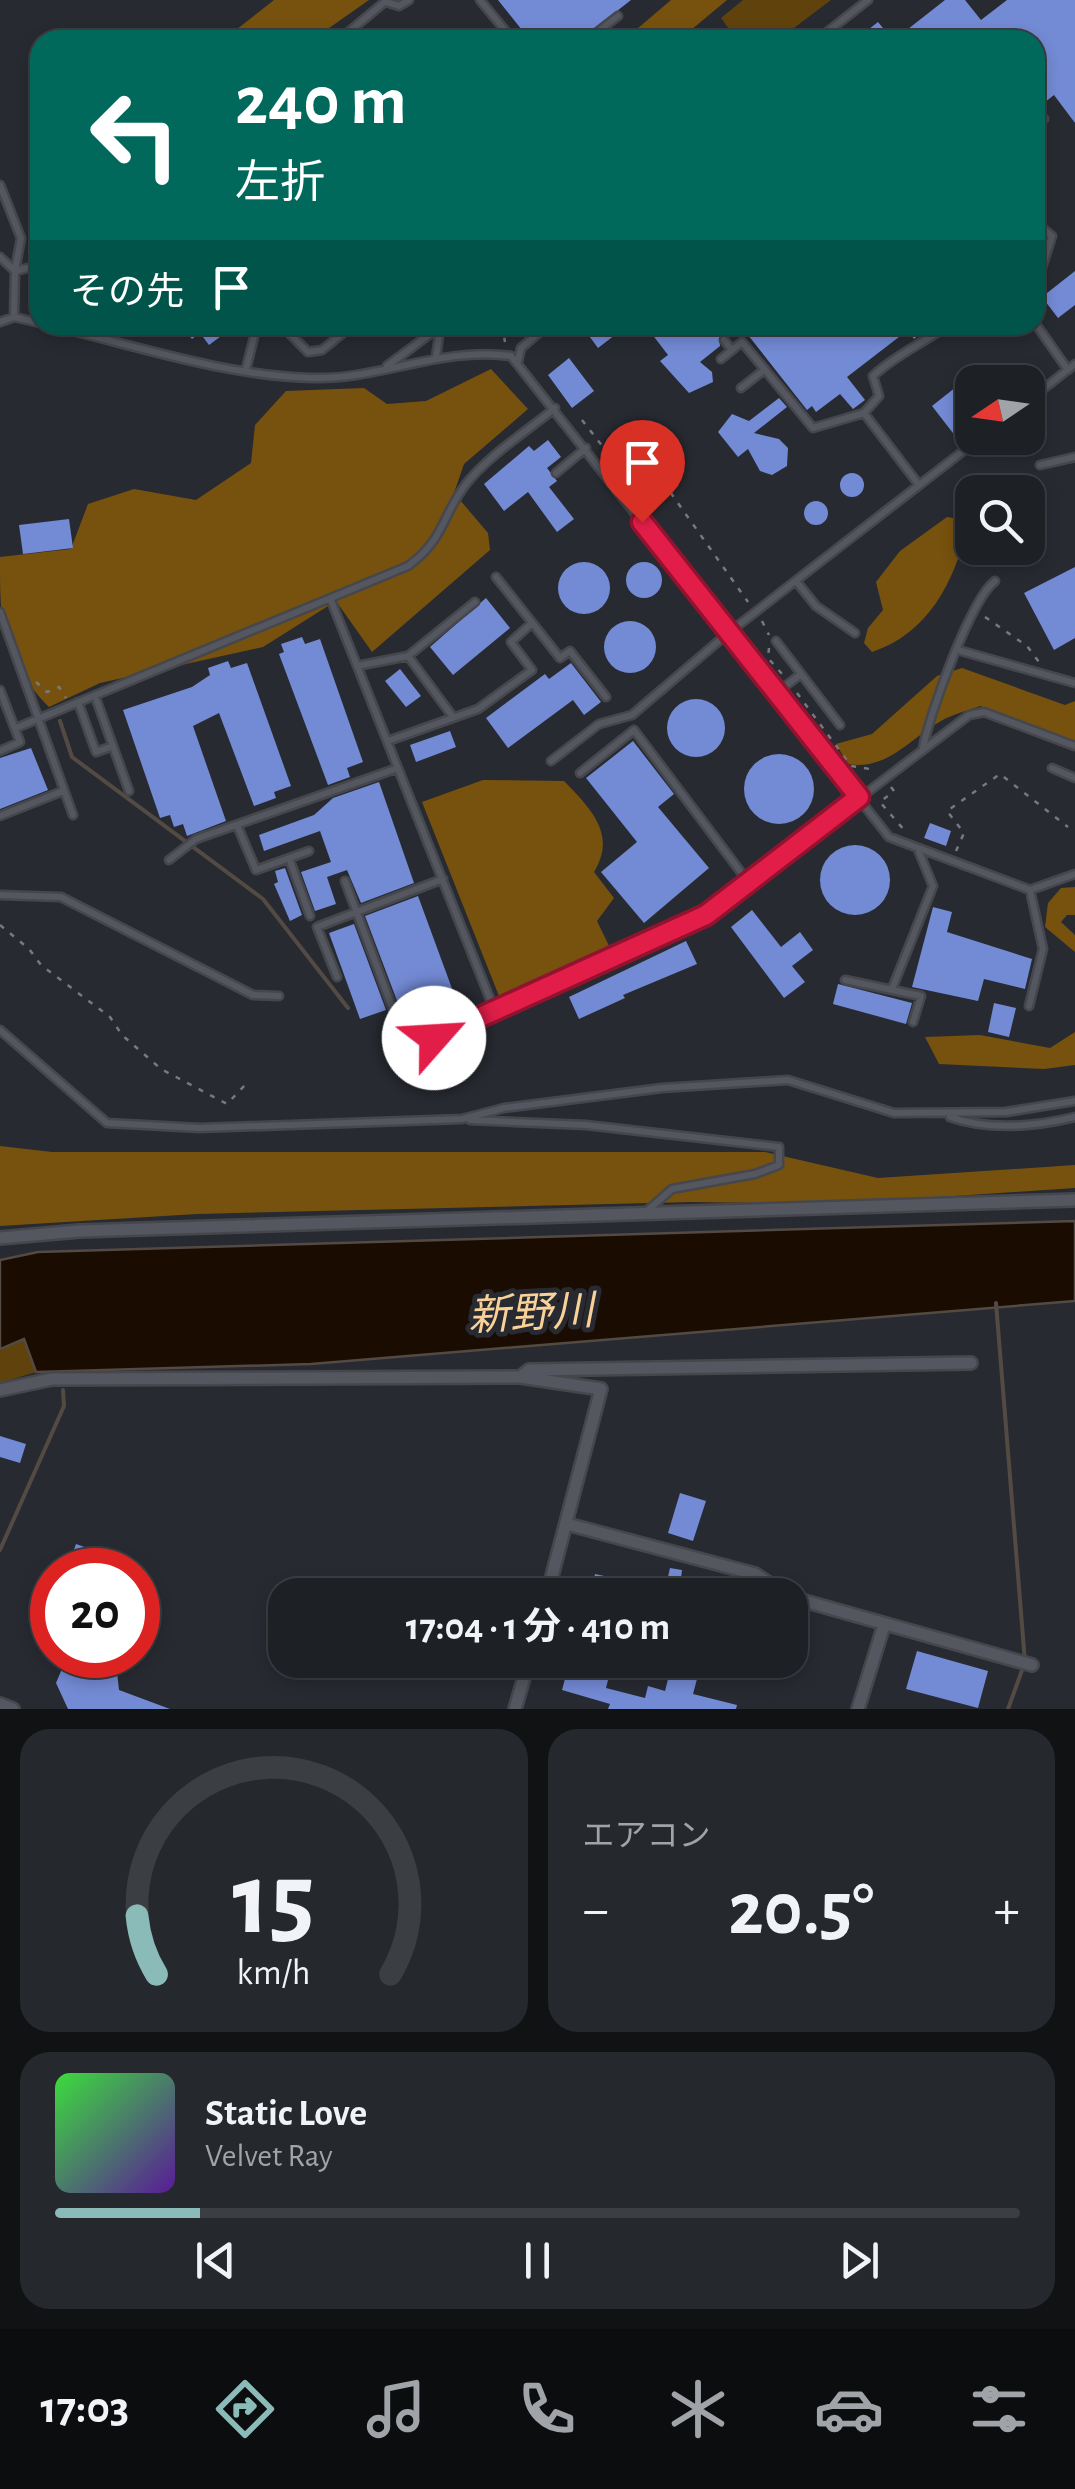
<!DOCTYPE html>
<html lang="ja">
<head>
<meta charset="utf-8">
<style>
  body { margin:0; font-family:"Alegreya Sans","Noto Sans JP",sans-serif; background:#25282d; color:#f1f3f6; height:100vh; display:flex; flex-direction:column; font-size:38px; white-space:nowrap }
  * { box-sizing:border-box; margin:0 }
  p { font-size:32px; color:#a0a3a7 }
  .icon { flex:none; width:55px; height:55px; fill:none; stroke:currentColor; stroke-width:2; stroke-linecap:round; stroke-linejoin:round }
  .map { position:relative; height:1709px; overflow:hidden }
  .side { display:flex; flex-direction:column; gap:20px; padding:20px; background:#101214; flex:1 }
  .side>* { flex:none }
  .guide { position:absolute; left:30px; top:30px; width:1015px; height:305px; border-radius:30px; box-shadow:0 5px 15px #0003,0 0 0 2px #3b3e42; background:#00695c; color:#fff; overflow:hidden }
  .needle { width:65px; rotate:257deg }
  .tools { position:absolute; left:955px; top:365px; display:grid; gap:20px }
  .tools a { display:grid; place-items:center; width:90px; height:90px; border-radius:20px; background:#1d2025; box-shadow:0 5px 15px #0003,0 0 0 2px #3b3e42; font-size:50px }
  .speed { position:absolute; left:30px; top:1548px; display:flex; gap:20px; font-size:50px; font-weight:700; text-align:center }
  .speed>* { display:grid; place-content:center; width:130px; height:130px; border-radius:50%; background:#1d2025; box-shadow:0 5px 15px #0003,0 0 0 2px #3b3e42; line-height:1 }
  .speed .limit { border:15px solid #d22; background:#fff; color:#111 }
  .pin { position:absolute; display:grid; place-items:center; width:85px; height:85px; color:#fff; margin:-102px -42px; border-radius:50% 50% 50% 0; rotate:-45deg; box-shadow:0 0 10px #0007 }
  .pin .icon { rotate:45deg }
  .me { position:absolute; width:110px; margin:-55px; rotate:64deg; stroke-linejoin:round; filter:drop-shadow(0 0 8px #0008) }
  .turn { display:flex; align-items:center; gap:35px; height:210px; padding:0 40px; font-size:45px }
  .turn .icon { width:130px; height:130px; stroke-width:2.5 }
  .turn b { display:block; font-size:70px; line-height:85px }
  .then { display:flex; align-items:center; height:95px; padding:0 40px; background:#0003; gap:20px; font-size:38px }
  .big { font-size:75px; font-weight:700; line-height:1.1 }
  .side .card { flex:1; display:flex; flex-direction:column; justify-content:center; gap:15px; min-width:0; padding:0 35px; border-radius:30px; background:#25282d }
  .side .dial { align-items:center; gap:0 }
  .dial svg { height:260px; overflow:visible; fill:none; stroke:#3b3e42; stroke-width:7; stroke-linecap:round; text-anchor:middle }
  .dial text { fill:#f1f3f6; stroke:none }
  .song { display:flex; align-items:center; gap:30px }
  .cover { width:120px; height:120px; border-radius:15px; background:linear-gradient(135deg,hsl(120 70% 55%),hsl(270 70% 35%)) }
  .played { height:10px; border-radius:5px; background:linear-gradient(90deg,#8bbbb9 15%,#3b3e42 15%) }
  .keys { display:flex; justify-content:space-around; direction:ltr }
  .heat { display:flex; justify-content:space-between; align-items:center; font-size:55px; direction:ltr }
  .side .tiles { flex:1; display:grid; gap:20px; grid-template-columns:1fr 1fr }
  .card:last-child { grid-column:span 2 }
  .trip { position:absolute; left:268px; top:1578px; width:540px; height:100px; border-radius:30px; background:#1d2025; box-shadow:0 5px 15px #0003,0 0 0 2px #3b3e42; font-weight:700; line-height:100px; text-align:center }
  .tabs { display:flex; height:160px; justify-content:space-around; align-items:center; background:#0c0d0f; color:#a0a3a7 }
  .tabs .icon { width:70px; height:70px }
  .tabs .selected { color:#8bbbb9 }
  .tabs b { font-size:45px; color:#f1f3f6 }
  .map>svg:first-child { display:block }
</style>
</head>
<body>
<div class="map">
<svg width="1075" height="1709" viewBox="0 0 1075 1709">
  <rect width="100%" height="100%" fill="#272a31"/>
  <path fill="#60420d" d="M743,0h88l-53,40h-41l-16,-22z
    M24,1339l12,33 -36,11v-34z"/>
  <path fill="#77520e" d="M274,0h95l-57,40h-103l-1,-7h24z
    M671,0h56l-48,40h-55z
    M491,369l37,40 -64,55 -10,29 34,40 2,17 -118,102 -36,-51 -73,46 -163,36 -51,24c-49,-51 -49,-84 -49,-150l71,-8 17,-45 46,-15 62,11 55,-37 4,-38 31,-34 78,-3 23,16 39,-3z
    M947,517l12,2 9,8c-15,56 -39,106 -96,125l-8,-9 4,-15 15,-18 -7,-28 24,-31z
    M962,668l103,37 10,-4v41l-95,-36c-13,5 -27,8 -39,15 -31,18 -55,50 -93,43l-12,-20 36,-10 65,-58z
    M483,780l81,1c27,28 53,53 30,91l20,26 -17,23 14,29 -112,46 -77,-194z
    M1075,887v28h-8l-6,7 14,13v17l-30,-25 3,-24 13,-15z
    M1075,1032v33l-31,4 -105,-5 -14,-27 55,-2 70,13z
    M0,1146l52,6h713l113,26 197,-13v23l-240,16 -144,-2 -494,12 -197,12z"/>
  <path fill="#1a0c00" stroke="#544a44" stroke-width="2.5" d="M1075,1221v80l-764,63 -275,8 -12,-33 -24,10v-89l38,-8z"/>
  <g fill="none" stroke-linecap="round" stroke-linejoin="round">
    <path stroke="#544a44" stroke-width="4" d="M60,721l12,36 191,142 85,109
      M996,1303l29,359 -17,47
      M0,1550l64,-144 -1,-16"/>
  </g>
  <path fill="#738ad4" d="M498,0h133l-51,40h-50z
    M945,0h20l16,20 26,-20h68v123l-21,-28 -19,15v-70h-141z
    M878,22l15,18h-38z
    M1075,271v34l-17,13 -16,-21z
    M181,325h55l-27,20 -9,-12 -8,6z
    M581,325h47l-30,23z
    M645,325h286l-17,14 -6,-9 -61,47 18,23 -12,9 -13,-15 -24,18 -4,-6 -5,4 -66,-84 -12,10 -10,-1 1,11 -20,16 12,10 1,10 -24,11 -29,-32 8,-6z
    M569,358l25,33 -22,17 -24,-33z
    M956,387l16,21v15l-16,14 -24,-31z
    M779,398l8,9 -33,26 25,6 9,9 -1,18 -15,9 -12,-4 -12,-22 -10,8 -20,-25 14,-18 17,7z
    M548,440l13,17 -14,11 10,13 -8,6 25,32 -17,13 -29,-40 -24,19 -20,-27 45,-38 5,5z
    M840 485a12 12 0 1 1 24 0a12 12 0 1 1-24 0Z
    M804 513a12 12 0 1 1 24 0a12 12 0 1 1-24 0Z
    M69,519l4,29 -50,6 -4,-29z
    M626 580a18 18 0 1 1 36 0a18 18 0 1 1-36 0Z
    M558 588a26 26 0 1 1 52 0a26 26 0 1 1-52 0Z
    M1075,567v71l-21,12 -30,-57z
    M486,598l24,30 -57,47 -23,-28z
    M604 647a26 26 0 1 1 52 0a26 26 0 1 1-52 0Z
    M302,637l3,7 15,-5 43,123 -16,6 3,9 -22,8 -49,-131 5,-2 -3,-8z
    M228,661l3,7 16,-5 44,123 -17,6 2,6 -22,8 -35,-93 -26,13 33,95 -39,15 -4,-12 -9,3 -4,-12 -10,3 -37,-108 69,-23 18,-12 -2,-7z
    M571,663l30,39 -17,13 -11,-15 -65,48 -22,-30 59,-44 4,5z
    M400,669l21,27 -15,11 -21,-26z
    M667 728a29 29 0 1 1 58 0a29 29 0 1 1-58 0Z
    M450,731l6,16 -40,15 -6,-17z
    M633,741l41,53 -16,13 51,61 -65,55 -43,-51 36,-30 -51,-64z
    M31,748l17,42 -48,19v-51z
    M744 789a35 35 0 1 1 70 0a35 35 0 1 1-70 0Z
    M379,782l35,101 -53,20 -14,-33 -20,7 9,27 -21,7 -14,-39 30,-10 -11,-31 -56,20 -5,-16 55,-20 19,-17z
    M930,823l21,8 -5,15 -22,-8z
    M820 880a35 35 0 1 1 70 0a35 35 0 1 1-70 0Z
    M285,868l17,47 -12,6 -16,-37 4,-2 -3,-11z
    M418,896l36,98 -19,7 -3,-7 -33,12 -34,-90z
    M933,907l19,5 -5,20 85,27 -7,30 -41,-10 -6,22 -66,-14z
    M752,910l29,37 19,-15 13,18 -21,16 13,16 -21,16 -53,-71z
    M354,924l32,86 -26,9 -31,-86z
    M686,941l11,23 -74,31 2,3 -46,21 -10,-22z
    M838,984l74,19 -6,21 -73,-20z
    M994,1003l22,5 -7,29 -21,-5z
    M0,1436l26,8 -6,19 -20,-6z
    M680,1493l26,8 -13,40 -25,-8z
    M76,1544l20,7 -5,14 -20,-7z
    M670,1568l12,2 -1,9 35,3 34,13 -43,-5 -2,5h-21l-19,-5z
    M595,1574l55,12 -2,9h-58z
    M917,1651l71,20 -10,37 -72,-19z
    M77,1655l25,1 15,16 2,18 51,19h-102l-12,-26 8,-19z
    M570,1660h43l-7,28 39,10 3,-12 17,5 3,-12 5,1 4,-20h25l-9,34 44,11 -1,4h-128l2,-5 -48,-14z"/>
  <g fill="none" stroke-linecap="round" stroke-linejoin="round">
    <g stroke="#45474d" stroke-width="11">
      <path id="lane" d="M480,0l33,40
        M386,2l13,4 10,-6
        M713,36l3,4
        M339,40l48,-40
        M399,40l6,-5
        M587,40l31,-24
        M817,40l51,-40
        M1035,126l9,-7
        M0,185l21,53 -6,33 25,-6
        M1035,222l17,14 -17,53
        M0,257l15,14 -1,46
        M0,322l14,-5 26,6
        M1035,323l33,47
        M48,325c86,20 176,51 265,53 66,2 130,-32 198,-22l378,481 141,53 45,-16
        M281,325l27,27 14,-2 31,-25
        M724,340l8,10
        M436,357l4,-28
        M721,359l21,-17 71,86 51,-15 15,-17 -6,-20c24,-22 49,-32 75,-51
        M518,361l3,-13 27,-23
        M387,366l55,-41
        M246,369l11,-44
        M741,388l23,-18
        M1028,401l47,-37
        M864,413l55,72
        M1040,465l35,-8
        M556,473l30,-25
        M496,577l64,81 10,-7 36,46
        M796,581l20,25 39,27
        M330,598l164,411
        M0,612l73,203
        M776,641l64,84
        M958,650l117,33
        M408,656l67,-54
        M357,666l51,-10 45,61
        M0,690l20,52 -20,9
        M775,694l26,-20
        M95,696l34,95
        M78,702l18,50 17,-6
        M16,728l392,-162c37,-27 33,-49 58,-82 23,-29 60,-52 89,-76
        M388,741l90,-32 54,-39 -21,-28 21,-19
        M923,748c6,-33 48,-149 72,-167
        M551,761l48,-37 33,-9 95,-81 253,-196
        M1052,768l23,10
        M580,773l54,-43 115,153
        M0,816l63,-25
        M237,825l19,45 53,-19
        M289,858l21,58
        M169,860l27,-21 202,-71
        M345,881l59,158 30,-2 272,-122 263,-200 15,-3 91,34
        M0,895l61,2 192,98 26,1
        M337,977l-20,-50 126,-48
        M845,980l76,16 -8,26
        M892,989l41,-103 -14,-34
        M1029,1006l14,-57 -13,-59
        M0,1030l107,93 93,5 262,-9 42,-11 158,-20 126,-8 106,33 112,-1 69,-11
        M950,1117c40,14 83,10 125,0
        M470,1120l116,5 193,22v18l-24,9 -83,15 -25,22"/>
    </g>
    <g stroke="#45474d" stroke-width="16">
      <path id="street" d="M0,1238l79,-7 996,-31
        M520,1377l81,12 -54,206
        M0,1390l52,-11 468,-2 9,-7 442,-7
        M567,1524l188,50 32,21
        M790,1597l242,68
        M0,1704l13,5
        M515,1709l14,-49
        M858,1709l26,-84"/>
    </g>
    <path stroke="#77797f" stroke-width="2.5" stroke-dasharray="5 8" stroke-linecap="butt" d="M657,37l2,3
      M502,325l3,17
      M582,420l50,64
      M630,488l17,-13 16,7 85,120
      M985,617l42,29 12,16
      M762,621l7,14
      M769,648l-1,10 15,17
      M36,682l11,10 12,-5 7,11
      M797,693l54,73 25,4
      M891,787l3,4 -14,11 25,29
      M956,851l8,-18 -17,-22 53,-37 68,53
      M0,925l29,24 12,16 69,52 12,18 39,34 66,35 18,-19"/>
    <use href="#lane" stroke="#54575f" stroke-width="6"/>
    <use href="#street" stroke="#54575f" stroke-width="11"/>
  </g>
  <g fill="none" stroke-linecap="round" stroke-linejoin="round">
    <g stroke="#92132f" stroke-width="25">
      <path id="route" d="M434,1038l272,-123 153,-118 -217,-275"/>
    </g>
    <use href="#route" stroke="#e11d48" stroke-width="18"/>
  </g>
  <g text-anchor="middle" dominant-baseline="central" stroke-width="10" stroke-linejoin="round" paint-order="stroke">
    <g font-size="42" font-style="italic" fill="#fad298" stroke="#272a31">
      <text transform="translate(531 1314) rotate(-3)">新野川</text>
    </g>
  </g>
</svg>
<div class="tools">
<a><svg class="needle" viewBox="-14 -14 28 28"><path d="M0-13l5 13h-10z" fill="#e53935"/><path d="M0 13l5-13h-10z" fill="#a0a3a7"/></svg></a>
<a><svg class="icon" aria-label="search" viewBox="0 0 24 24"><circle cx="10" cy="10" r="6"/><path d="M15 15l6 6"/></svg></a>
</div>
<div class="speed"><div class="limit">20</div></div>
<div class="pin" style="left:642px;top:522px;background:#d93025"><svg class="icon" aria-label="arrive" viewBox="0 0 24 24"><path d="M6 21V4h12l-3 4 3 4H6"/></svg></div>
<svg class="me" style="left:434px;top:1038px" viewBox="-20 -20 40 40"><circle r="19" fill="#fff"/><path d="M0-13L10 11 0 6-10 11z" fill="#e11d48"/></svg>
<div class="trip">17:04 · 1 分 · 410 m</div>
<div class="guide">
<div class="turn"><svg class="icon" aria-label="left" viewBox="0 0 24 24"><path d="M17 20v-9H6M10 6l-5 5 5 5"/></svg><div><b>240 m</b>左折</div></div>
<div class="then">その先<svg class="icon" aria-label="arrive" viewBox="0 0 24 24"><path d="M6 21V4h12l-3 4 3 4H6"/></svg></div>
</div>
</div>
<section class="side">
<div class="tiles">
<div class="card dial"><svg viewBox="0 0 100 80">
<path d="M14 69A42 42 0 1 1 86 69"/>
<path d="M14 69A42 42 0 0 1 8 51" stroke="#8bbbb9"/>
<text x="50" y="56" font-size="32" font-weight="700">15</text>
<text x="50" y="72" font-size="11">km/h</text>
</svg></div>
<div class="card"><p>エアコン</p>
<div class="heat"><a>−</a><b class="big">20.5°</b><a>+</a></div>
</div>
<div class="card">
<div class="song"><i class="cover"></i><div><b>Static Love</b><p>Velvet Ray</p></div></div>
<div class="played"></div>
<div class="keys"><svg class="icon" aria-label="previous" viewBox="0 0 24 24"><path d="M18 5L8 12l10 7zM5 5v14"/></svg><svg class="icon" aria-label="pause" viewBox="0 0 24 24"><path d="M8 5v14M16 5v14"/></svg><svg class="icon" aria-label="next" viewBox="0 0 24 24"><path d="M6 5l10 7-10 7zM19 5v14"/></svg></div>
</div>
</div>
</section>
<nav class="tabs">
<b>17:03</b>
<svg class="icon selected" aria-label="directions" viewBox="0 0 24 24"><path d="M12 3l9 9-9 9-9-9zM9 14v-3h6M13 9l2 2-2 2"/></svg>
<svg class="icon" aria-label="music" viewBox="0 0 24 24"><path d="M9 18V5l10-2v13"/><circle cx="6" cy="18" r="3"/><circle cx="16" cy="16" r="3"/></svg>
<svg class="icon" aria-label="phone" viewBox="0 0 24 24"><path d="M5 4h4l2 5-3 2q2 4 5 5l2-3 5 2v4C11 20 4 13 5 4z"/></svg>
<svg class="icon" aria-label="climate" viewBox="0 0 24 24"><path d="M12 3v18M4 7l16 10M4 17L20 7"/></svg>
<svg class="icon" aria-label="car" viewBox="0 0 24 24"><path d="M5 17H2v-5l4-1 3-4h7l3 4 3 1v5h-3M9 17h6M6 11h13"/><circle cx="7" cy="17" r="2"/><circle cx="17" cy="17" r="2"/></svg>
<svg class="icon" aria-label="filters" viewBox="0 0 24 24"><path d="M4 7h16M4 17h16"/><circle cx="9" cy="7" r="2"/><circle cx="15" cy="17" r="2"/></svg>
</nav>
</body>
</html>
